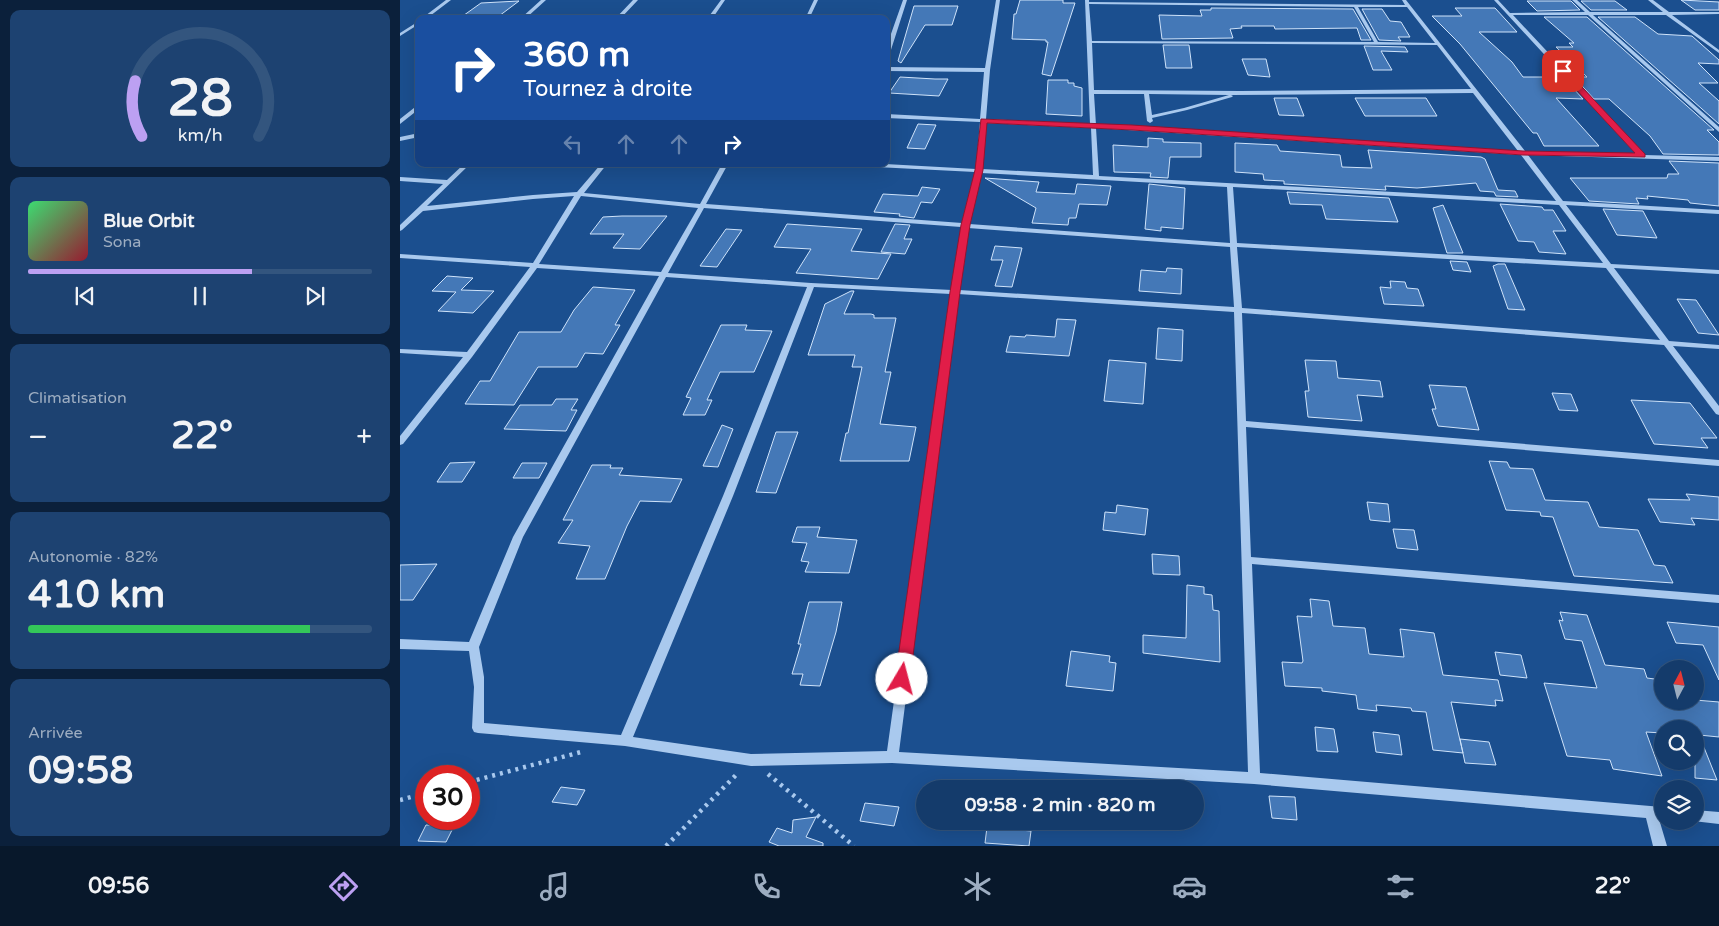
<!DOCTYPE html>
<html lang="fr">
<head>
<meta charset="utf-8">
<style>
  body { margin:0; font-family:"Varela Round",sans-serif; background:#1d4271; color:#f1f3f6; height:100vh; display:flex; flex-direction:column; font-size:19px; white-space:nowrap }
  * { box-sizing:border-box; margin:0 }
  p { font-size:16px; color:#9dadc1 }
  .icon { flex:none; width:28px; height:28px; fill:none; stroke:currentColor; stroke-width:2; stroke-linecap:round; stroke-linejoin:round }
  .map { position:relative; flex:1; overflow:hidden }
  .side { display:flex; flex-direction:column; gap:10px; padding:10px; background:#0b203b; width:400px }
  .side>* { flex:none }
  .guide { position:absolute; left:15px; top:15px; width:475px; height:152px; border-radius:10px; box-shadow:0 5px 20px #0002,0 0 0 1px #33557e; background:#1a4fa0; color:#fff; overflow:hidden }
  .needle { width:32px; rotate:7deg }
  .fabs { position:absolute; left:1254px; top:660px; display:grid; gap:10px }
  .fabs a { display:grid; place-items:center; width:50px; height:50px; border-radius:50%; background:#143b6b; box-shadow:0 5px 20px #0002,0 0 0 1px #33557e; font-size:25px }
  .speed { position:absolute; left:15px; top:765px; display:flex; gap:10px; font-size:25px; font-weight:700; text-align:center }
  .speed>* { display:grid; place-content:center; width:65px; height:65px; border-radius:50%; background:#143b6b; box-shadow:0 5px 20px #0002,0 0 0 1px #33557e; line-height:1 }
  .speed .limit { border:8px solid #d22; background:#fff; color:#111 }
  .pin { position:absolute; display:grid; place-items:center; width:42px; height:42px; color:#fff; margin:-21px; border-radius:10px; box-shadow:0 2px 8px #0006 }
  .me { position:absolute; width:55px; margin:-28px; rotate:8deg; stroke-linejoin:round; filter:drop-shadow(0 0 4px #0008) }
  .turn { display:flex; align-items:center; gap:18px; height:105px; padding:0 25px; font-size:22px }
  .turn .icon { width:65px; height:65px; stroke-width:2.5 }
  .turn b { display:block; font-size:35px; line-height:42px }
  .lanes { display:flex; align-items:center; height:48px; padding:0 25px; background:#0003; justify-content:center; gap:25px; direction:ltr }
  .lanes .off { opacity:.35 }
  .big { font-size:38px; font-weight:700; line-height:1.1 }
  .side .widget { flex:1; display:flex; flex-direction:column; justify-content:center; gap:8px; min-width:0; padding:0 18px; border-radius:10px; background:#1d4271 }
  .side .dial { align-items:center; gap:0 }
  .dial svg { height:130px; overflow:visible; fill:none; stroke:#33557e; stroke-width:7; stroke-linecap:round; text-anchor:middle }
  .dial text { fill:#f1f3f6; stroke:none }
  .song { display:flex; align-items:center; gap:15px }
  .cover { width:60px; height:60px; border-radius:8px; background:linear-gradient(135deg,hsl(140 70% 55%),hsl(350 70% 35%)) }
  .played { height:5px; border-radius:2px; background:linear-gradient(90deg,#bca0f2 65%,#33557e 65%) }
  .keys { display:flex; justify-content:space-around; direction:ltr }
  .heat { display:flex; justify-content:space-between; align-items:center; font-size:28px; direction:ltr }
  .charge { height:8px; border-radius:4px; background:linear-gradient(90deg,#34c759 82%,#33557e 0) }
  .trip { position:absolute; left:516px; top:780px; width:288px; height:50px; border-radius:25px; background:#143b6b; box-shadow:0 5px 20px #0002,0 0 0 1px #33557e; font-weight:700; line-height:50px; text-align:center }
  .dock { display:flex; height:80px; justify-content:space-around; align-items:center; background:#08182b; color:#9dadc1 }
  .dock .icon { width:35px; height:35px }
  .dock .on { color:#bca0f2 }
  .dock b { font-size:22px; color:#f1f3f6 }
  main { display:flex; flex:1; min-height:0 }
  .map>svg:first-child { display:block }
</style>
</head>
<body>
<main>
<section class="side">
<div class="widget dial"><svg viewBox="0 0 100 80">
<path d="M14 69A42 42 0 1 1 86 69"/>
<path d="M14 69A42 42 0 0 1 10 35" stroke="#bca0f2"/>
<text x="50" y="56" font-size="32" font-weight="700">28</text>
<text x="50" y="72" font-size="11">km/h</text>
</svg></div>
<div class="widget">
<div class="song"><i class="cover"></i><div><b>Blue Orbit</b><p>Sona</p></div></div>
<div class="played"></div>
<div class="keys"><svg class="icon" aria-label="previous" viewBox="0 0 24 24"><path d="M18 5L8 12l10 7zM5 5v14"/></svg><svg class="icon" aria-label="pause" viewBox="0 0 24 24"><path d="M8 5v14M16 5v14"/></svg><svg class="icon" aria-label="next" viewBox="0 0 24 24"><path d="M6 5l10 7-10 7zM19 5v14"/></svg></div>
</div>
<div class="widget"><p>Climatisation</p>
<div class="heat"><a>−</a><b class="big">22°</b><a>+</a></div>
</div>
<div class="widget"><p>Autonomie · 82%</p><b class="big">410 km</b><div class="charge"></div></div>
<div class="widget"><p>Arrivée</p><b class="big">09:58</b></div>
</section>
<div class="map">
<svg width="1319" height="846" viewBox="0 0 1319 846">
  <rect width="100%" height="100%" fill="#1b4f8f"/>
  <path fill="#4478b7" stroke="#cfe3fa" d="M620,0h43v3h12l-24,73 -9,-2 6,-32h-2v-2l-34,-1 2,-25h2z
    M1281,0l38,2v8h-24z
    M119,1l-24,18 -35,-1 21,-15z
    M1127,1h44l9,9 -43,1z
    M1181,1h34l12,9h-36z
    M514,6h44l-6,19h-27l-24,38 -3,-2z
    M811,8l142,1 18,31h-10l-4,-12 -82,1 -1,-3h-33l1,2 -12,1 3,9 -71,1 -3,-24 43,1 -2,-6h11z
    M1055,8h40l22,24h-38l33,30 11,15h40l20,22 -27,-1 43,48h-55l-7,-13h-4l-73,-89 -28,-28h30z
    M962,9h20l8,12 11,1 9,15h-12l3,4 -22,-1z
    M1144,17h43l127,113h-7l12,12v13l-56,-1 -13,-18 -41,-37h-15l-20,-22h13l-31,-30h17l-4,-4h5z
    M1198,17h37l23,17 34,2 27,24v4l-21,-1 20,20h-19l20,18v23z
    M763,45h26l3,23h-26z
    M964,46l41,1 3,5 -27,-1 11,19h-19z
    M842,59h24l4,18 -22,-2z
    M500,77l35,2h13l-9,17 -50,-3z
    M648,80h20v3h6v3l8,2v28l-36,-2z
    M874,98h23l7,18 -25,-1z
    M955,98h71l11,18h-72z
    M518,124l18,1 -11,24 -18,-1z
    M748,138l15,1v3l38,1v14h-31l-2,21 -18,-1 1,-4 -37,-1 -1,-27 35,2z
    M835,143l42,2 3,6 60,4 2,12 30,1 -4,-18 113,7 4,2 13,31 17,1 3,6 -22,-1 -2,-4 -14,-1 -4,-8 -59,5 -32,-2 1,4 -102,-6v-3l-20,-1 -1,-6 -28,-2z
    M1269,161l50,2v43l-29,-3 -2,-3 -41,-4 1,3 -12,-1 3,6 -50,-3 -19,-23h97l1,-4h11z
    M585,178l54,4 -3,10 39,2 2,-10 34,2 -4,19 -28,-1 -3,14h-7l-1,7 -36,-2 4,-15z
    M749,184l36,4 -2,41 -22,-2v4l-16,-2z
    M522,187l18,2 -8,14 -11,-1 -7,16 -15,-2 1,-2 -26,-2 9,-18 35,2z
    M887,192l102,6 9,24 -72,-3 -4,-14 -32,-1z
    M1100,204l42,3 2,3h9l13,21h-13l13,23 -27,-2 -5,-10 -16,-1z
    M1043,205l20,48h-16l-14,-45z
    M1203,209l40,2 14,27 -40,-3z
    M222,216h45l-27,33 -27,-1 11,-14h-34l13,-17z
    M387,224l75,5 -11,22 40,3 -13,25 -82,-6 15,-24 -37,-2z
    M495,224l15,1 -6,14h8l-7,15 -24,-2z
    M326,229l16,1 -25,37 -17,-1z
    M595,246l27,2 -10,39 -17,-1 8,-26h-12z
    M1050,261l17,1 4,10 -18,-2z
    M1098,264h7l20,46 -17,-1 -15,-43z
    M767,268l15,1 -1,25 -42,-3 2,-21 25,2z
    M47,276l26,2 -12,12 33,1 -21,22 -35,-2 18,-19 -24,-1z
    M990,281l15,1 2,6 11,1 6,17 -40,-2 -4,-17 11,1z
    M193,287l42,3 -20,35h5l-17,29 -18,-1 -8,14h-39l-24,38 -49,-1 15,-23h10l29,-49h42l13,-22z
    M451,291h3l-10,23h27l3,1v3h22l-11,54h6l-11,52 36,3 -7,34h-69l6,-28h2l14,-66h-10l3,-12h-47l17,-51z
    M1277,299l19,1 23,35 -21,-2z
    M657,319l19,1 -7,36 -63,-4 4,-16 15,1 1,-2 29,2z
    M321,325h26l-2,5 27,1 -18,41h-34l-13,28h5l-7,15h-22l8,-17 -5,-1z
    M758,328l25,2 -1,31 -26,-2z
    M709,360l37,3 -3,41 -39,-3z
    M905,360l31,1 2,17 42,3 3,16 -26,-2 5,26 -54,-4 -3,-26h4z
    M1029,385l37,2 13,43 -41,-4 -6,-17h4z
    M1152,393l19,1 7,17 -19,-1z
    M156,399h22l-7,11h6l-11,21 -62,-2 16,-24h32z
    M1231,400l59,3 27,35h-16l7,10 -54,-4z
    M322,425l11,4 -15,38 -15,-1z
    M376,432h22l-22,61 -20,-1z
    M1089,461l18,1 3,6 23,1 12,31 43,2 11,25 39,3 16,35 11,1 8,17 -99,-7 -21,-59 -12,-1 -1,-4 -34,-2z
    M75,462l-13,20h-25l13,-19z
    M122,463h25l-8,15h-26z
    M192,465h19l-1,3h13l-4,7 63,4 -11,23 -31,-1 -13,25 -22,53h-29l14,-33 -32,-3 15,-23h-10z
    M1286,494l33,3v23l-28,-2 4,7 -35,-3 -12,-23 42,1z
    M967,502l21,2 2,18 -20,-2z
    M717,505l31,4 -3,26 -42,-5 2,-18 11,1z
    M397,527h23l-3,10 40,3 -8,33 -44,-1 4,-10 -8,-1 6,-18 -15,-1z
    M993,529l21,1 4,20 -21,-2z
    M752,554l27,2 1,19 -27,-1z
    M37,564l-24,36h-13v-35z
    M787,585l17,2v7l8,1 1,15 6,1 1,51 -77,-9v-18l43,3z
    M910,599l19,2 4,25 32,2 4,26 35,3 -4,-28 34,4 9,42 55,5 5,21 -8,-1 1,6 -45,-4 12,51 -30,-3 -7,-38 -14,-1 -1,-3 -35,-3 1,6 -19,-2 -2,-14 -34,-4v-3l-37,-2 -3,-24 20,1 1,-2 -6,-45 15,1z
    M409,602h33l-6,30 -16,54 -20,-1 3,-11h-11l9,-30h-3z
    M1160,612l27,3 18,50 39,4 3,9 15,2v21l33,-1 24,2v35l-20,-2 18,45 -22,-2v-49h-33v4l-16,-1 16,44 -49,-7 -3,-9 -43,-4 -23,-73 53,5 -15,-47 -17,-2 -6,-19 4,1z
    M1267,622l52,5v53l-16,-35 -27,-2z
    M671,651l39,5 -1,6 7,1 -3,28 -47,-5z
    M1095,652l26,3 6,23 -27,-3z
    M915,727l19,2 4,23 -21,-1z
    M973,732l26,3 3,20 -26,-3z
    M1060,739l29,3 7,23 -31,-2z
    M161,787l24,3 -8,15 -25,-3z
    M869,796l26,1 2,23 -25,-2z
    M465,803l34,4 -5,19 -34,-5z
    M416,817l-10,20 17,6v3h-44l-10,-4 8,-14 15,5 1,-13z
    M26,825l28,1 -8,16 -28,-1z
    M587,827l44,4 -2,15 -44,-3z"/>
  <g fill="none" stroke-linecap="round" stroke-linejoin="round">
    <path stroke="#a9c9ee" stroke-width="4.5" stroke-dasharray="3 5" stroke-linecap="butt" d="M368,774l86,72
      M69,782l112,-30
      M0,800l26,-7
      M266,846l72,-73"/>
    <path fill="#a9c9ee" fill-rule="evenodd" d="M46,0h5l-25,19h-5z
      M141,0h5l-21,19h-5z
      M233,0h5l-18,19h-5z
      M321,0h4l-13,19h-5z
      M414,0h4l-9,19h-4z
      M503,0h4l-18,56 -3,1v-9z
      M596,0h4l-10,70 -4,49 104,5 -5,-124h4v2l316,3 -3,-5h4l119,151 112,4 -143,-155h4l12,13 75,-1 -13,-12h5l13,12h73l-15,-12h5l16,12h50v2l-47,1 47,35v3l-53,-38h-73l126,112v5l-131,-117h-75l131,140 75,2v4l-191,-6 35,46 156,9v4l-153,-9 45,59 108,6v4l-105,-6 55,73 50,4v4l-46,-3 46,60v9l-3,-1 -52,-69 -422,-32 4,108 473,39v6l-473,-39 5,130 468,38v8l-467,-39 8,209 402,34v12h-3l8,27h-14l-7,-28 -392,-34 -362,-21 -141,3 -126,-20 -147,-13 -4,-1 -2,-4 2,-41 -5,-36 -69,-2v-10l69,3 44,-105 146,-261 -122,-8 -65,89 -69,87 -3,1v-9l63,-79 -63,-4v-4l67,3 63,-85 -130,-9v-4l133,9 41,-67 -41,3 -110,12 -21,19 -2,1v-6l43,-41 -43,-3v-4l47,3 17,-16h6l-43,42 106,-11 44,-3 24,-28h6l-23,29 116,11 22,-40h6l-22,40 256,19 13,-51 -119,-6 -3,-2h32l91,5 4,-47 -94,-4v-4l94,5 4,-47 -98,-1v-4l99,1zM689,4l265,3 20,35 -282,-1zM958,7h49l28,36 -57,-1zM692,43l345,2 34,44 -231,2 -146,-1zM1073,93l45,58 -422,-26 -2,-31h50l3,27 3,2 3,-2 -1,-3 35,-8 45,-13 1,-1 -2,-1zM749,94l80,1 -45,13 -32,7zM586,123l105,5 2,47 -111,-6zM696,128l425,27 35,46 -457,-25zM581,173l246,14 3,56 -261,-19zM833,187l326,18 44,58 -366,-20zM181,196l117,12 -37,64 -122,-8zM304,208l257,19 -9,63 -141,-7 -143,-10zM568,228l262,19 4,60 -275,-17zM837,247l369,21 54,72 -418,-32zM266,277l141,10 -84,209 -102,239 -137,-12v-46l-5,-30 44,-110zM414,287l137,7 -64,457 -136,3 -118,-17 100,-241zM558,294l276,18 14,460 -349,-20z
      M19,21v3l-19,12v-3z
      M19,104v5l-19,15v-5z
      M19,133v4l-19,4v-4z
      M1295,810l24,2v12l-26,-3h2z"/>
  </g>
  <path fill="#e11d48" stroke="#92132f" d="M1160,69h5l80,85v3l-122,-2 -391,-25 -145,-7 -4,47 -13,55 -10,67 -50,387 -2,5 -6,2 -5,-2 -2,-5 55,-387 11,-67 14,-55 6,-51 151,6 391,26 112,2 -75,-81z"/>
</svg>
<div class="fabs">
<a><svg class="needle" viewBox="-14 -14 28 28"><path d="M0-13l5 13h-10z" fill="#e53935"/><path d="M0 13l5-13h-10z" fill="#9dadc1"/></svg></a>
<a><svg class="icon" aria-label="search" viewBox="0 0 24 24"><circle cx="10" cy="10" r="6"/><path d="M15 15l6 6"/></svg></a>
<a><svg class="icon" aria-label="layers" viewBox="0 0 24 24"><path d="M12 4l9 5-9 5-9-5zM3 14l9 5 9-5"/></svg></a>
</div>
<div class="speed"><div class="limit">30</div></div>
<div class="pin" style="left:1163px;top:71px;background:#d93025"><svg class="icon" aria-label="arrive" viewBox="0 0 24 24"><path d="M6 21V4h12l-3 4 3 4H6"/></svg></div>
<svg class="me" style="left:502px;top:679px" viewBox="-20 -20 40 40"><circle r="19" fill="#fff"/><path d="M0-13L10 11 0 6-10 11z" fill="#e11d48"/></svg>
<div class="trip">09:58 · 2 min · 820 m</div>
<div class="guide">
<div class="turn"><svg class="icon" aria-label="right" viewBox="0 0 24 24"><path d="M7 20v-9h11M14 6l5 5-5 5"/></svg><div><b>360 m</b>Tournez à droite</div></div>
<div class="lanes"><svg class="icon off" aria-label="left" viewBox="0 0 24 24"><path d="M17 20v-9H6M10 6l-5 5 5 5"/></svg><svg class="icon off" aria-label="ahead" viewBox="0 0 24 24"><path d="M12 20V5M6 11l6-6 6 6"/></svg><svg class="icon off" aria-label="ahead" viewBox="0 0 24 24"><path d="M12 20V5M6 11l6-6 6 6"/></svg><svg class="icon" aria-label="right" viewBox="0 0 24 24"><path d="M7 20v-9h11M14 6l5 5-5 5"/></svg></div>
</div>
</div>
</main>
<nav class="dock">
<b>09:56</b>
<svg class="icon on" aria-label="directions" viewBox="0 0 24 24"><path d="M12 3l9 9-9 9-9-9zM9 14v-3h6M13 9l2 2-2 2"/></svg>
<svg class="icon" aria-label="music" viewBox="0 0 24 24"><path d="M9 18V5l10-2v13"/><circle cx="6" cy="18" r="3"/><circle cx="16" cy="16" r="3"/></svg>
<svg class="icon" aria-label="phone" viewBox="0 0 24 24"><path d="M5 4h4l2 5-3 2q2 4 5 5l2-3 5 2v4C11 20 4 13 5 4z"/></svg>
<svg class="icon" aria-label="climate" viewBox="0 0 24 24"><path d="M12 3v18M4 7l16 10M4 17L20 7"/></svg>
<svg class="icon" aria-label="car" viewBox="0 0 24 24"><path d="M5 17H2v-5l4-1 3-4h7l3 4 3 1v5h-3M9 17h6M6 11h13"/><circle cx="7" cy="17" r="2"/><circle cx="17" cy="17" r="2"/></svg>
<svg class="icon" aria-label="filters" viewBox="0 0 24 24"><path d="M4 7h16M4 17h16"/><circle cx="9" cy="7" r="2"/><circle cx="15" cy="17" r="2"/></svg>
<b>22°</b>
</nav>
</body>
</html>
